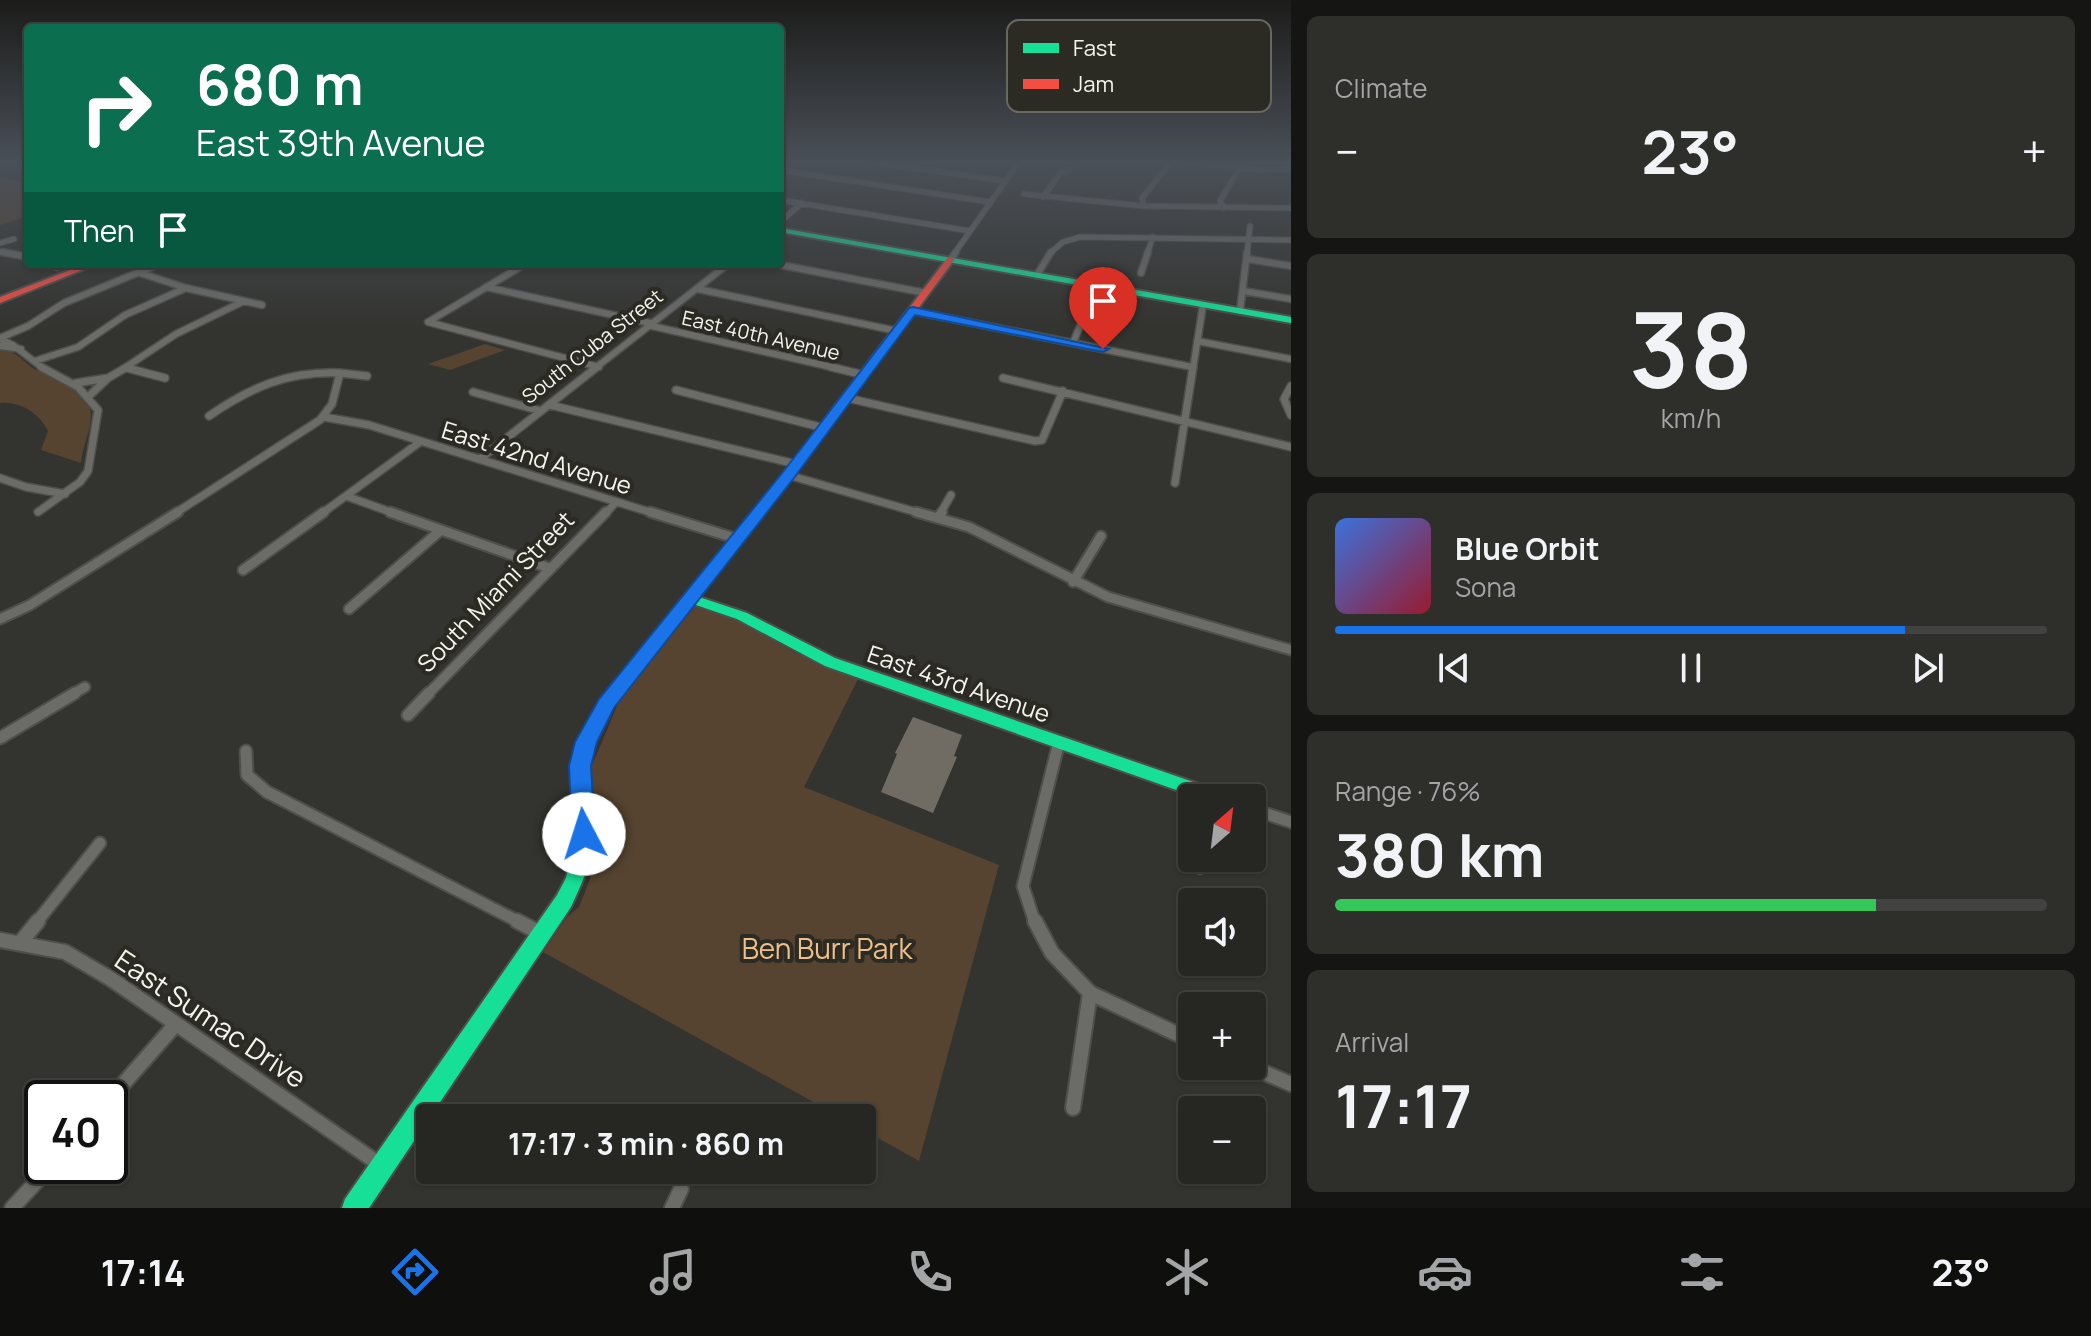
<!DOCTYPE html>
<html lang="en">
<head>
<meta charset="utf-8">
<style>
  body { margin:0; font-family:Manrope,sans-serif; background:#2e2e2b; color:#f1f3f6; height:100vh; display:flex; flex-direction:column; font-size:30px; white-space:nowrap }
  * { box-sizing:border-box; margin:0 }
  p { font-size:26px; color:#a4a5a6 }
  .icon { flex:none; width:44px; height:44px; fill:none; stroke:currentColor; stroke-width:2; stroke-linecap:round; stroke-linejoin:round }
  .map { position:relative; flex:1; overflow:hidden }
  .details { display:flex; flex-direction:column; gap:16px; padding:16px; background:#151513; width:800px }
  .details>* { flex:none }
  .banner { position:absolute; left:24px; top:24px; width:760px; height:244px; border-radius:8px; box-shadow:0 2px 6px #0004,0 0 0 2px #424341; background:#0b6e4f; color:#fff; overflow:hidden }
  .needle { width:52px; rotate:28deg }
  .controls { position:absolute; left:1178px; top:784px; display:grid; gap:16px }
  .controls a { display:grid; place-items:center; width:88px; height:88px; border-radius:8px; background:#262623; box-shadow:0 2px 6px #0004,0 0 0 2px #424341; font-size:40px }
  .speed { position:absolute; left:24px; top:1080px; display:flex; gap:16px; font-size:40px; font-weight:700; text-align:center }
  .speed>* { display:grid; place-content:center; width:104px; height:104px; border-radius:50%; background:#262623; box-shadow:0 2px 6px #0004,0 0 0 2px #424341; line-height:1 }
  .speed .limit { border:4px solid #111; border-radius:12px; background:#fff; color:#111 }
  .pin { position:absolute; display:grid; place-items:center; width:68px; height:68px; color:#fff; margin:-82px -34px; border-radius:50% 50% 50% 0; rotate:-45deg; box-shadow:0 0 8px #0007 }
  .pin .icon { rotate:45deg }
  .me { position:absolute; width:88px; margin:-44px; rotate:355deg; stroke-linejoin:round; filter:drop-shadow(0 0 6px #0008) }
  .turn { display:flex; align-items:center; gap:28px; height:168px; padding:0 40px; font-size:36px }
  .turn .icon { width:104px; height:104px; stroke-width:2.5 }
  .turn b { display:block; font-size:56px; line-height:68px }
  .then { display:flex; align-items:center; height:76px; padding:0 40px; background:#0003; gap:16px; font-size:30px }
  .big { font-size:60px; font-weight:700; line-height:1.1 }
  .details .tile { flex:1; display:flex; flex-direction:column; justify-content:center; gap:12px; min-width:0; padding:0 28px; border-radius:12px; background:#2e2e2b }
  .details .dial { align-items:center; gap:0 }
  .dial b { font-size:104px; line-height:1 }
  .song { display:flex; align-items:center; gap:24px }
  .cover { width:96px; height:96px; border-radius:12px; background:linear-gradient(135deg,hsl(220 70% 55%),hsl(350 70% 35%)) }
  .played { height:8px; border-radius:4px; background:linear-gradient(90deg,#1a73e8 80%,#424341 80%) }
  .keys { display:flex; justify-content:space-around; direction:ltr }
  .heat { display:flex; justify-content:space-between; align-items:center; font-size:44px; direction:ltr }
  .charge { height:12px; border-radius:6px; background:linear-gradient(90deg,#34c759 76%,#424341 0) }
  .trip { position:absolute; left:416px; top:1104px; width:460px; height:80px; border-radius:8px; background:#262623; box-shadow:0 2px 6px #0004,0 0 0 2px #424341; font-weight:700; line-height:80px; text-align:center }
  .tab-bar { display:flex; height:128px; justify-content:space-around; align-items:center; background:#0f0f0e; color:#a4a5a6 }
  .tab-bar .icon { width:56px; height:56px }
  .tab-bar .current { color:#1a73e8 }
  .tab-bar b { font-size:36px; color:#f1f3f6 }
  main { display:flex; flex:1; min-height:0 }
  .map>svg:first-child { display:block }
</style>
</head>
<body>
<main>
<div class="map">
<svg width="1291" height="1208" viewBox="0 0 1291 1208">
  <rect width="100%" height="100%" fill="#33332f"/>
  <path fill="#564430" d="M0,177l28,6v33l-28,9z
    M485,344l20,6 -55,20 -22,-6z
    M0,347c22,8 20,13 36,23 18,10 47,13 54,38 4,17 -8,38 -9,55l-40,-13 7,-19c-9,-18 -28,-30 -48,-28z
    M691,607c30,-4 77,31 103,45 21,10 43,18 65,25l-55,110 195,78 -80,296 -57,-32v-11h-20l-299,-166 24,-35 12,-10 11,-28 8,-24 1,-36 -4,-24 -5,-9v-16l30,-71z"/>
  <path fill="#706c63" d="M913,717l49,18 -8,21 3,1 -24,56 -52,-21 16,-38 -2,-1z"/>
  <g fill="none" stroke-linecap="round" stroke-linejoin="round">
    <g stroke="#4e4f4b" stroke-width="7">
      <path id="street-far5" d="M871,162l135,19
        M1185,162l76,8 30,-1
        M780,170l210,32
        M1024,194l120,12 147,2
        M1043,197l18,-25 9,-2
        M780,200l190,31
        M1144,206l-2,-8 29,-36
        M1224,208l-4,-7 23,-39
        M780,222l22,-19
        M0,243l14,-4
        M0,252l13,2
        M954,254l65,-92h-4
        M1049,254l14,-12 17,-5 211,3
        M1147,254l6,-17
        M1247,254l3,-28"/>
    </g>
    <g stroke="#4e4f4b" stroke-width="9">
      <path id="street-far4" d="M2,252l26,5
        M951,259l5,-7
        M1248,259l43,7
        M52,264l5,3
        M257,264h7
        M776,264l150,29
        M140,273l46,15 76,17
        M1141,273l7,-21
        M1037,275l14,-23
        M486,287l168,37
        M698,289l199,42
        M1243,291l48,8
        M913,311l279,56
        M1240,311l7,-59
        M428,322l171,45
        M428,322l97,-58
        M652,326l188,43
        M0,338l28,-12 36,-23 95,-39
        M0,339l13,6 31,24
        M1197,341l94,18
        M1073,343l24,-58
        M0,346l21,3
        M35,361l43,-14 47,-32 61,-27
        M127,368l5,1
        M123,369l53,-35 68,-33
        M594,369l134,-105
        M1193,369l10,-64"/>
    </g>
    <g stroke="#4e4f4b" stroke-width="10">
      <path id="street-far3" d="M831,367l33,8
        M127,368l38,10
        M1003,378l288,69
        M76,383l32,-5
        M1291,386l-7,13 7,16
        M676,390l148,38
        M473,392l68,19
        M89,396l19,-18 19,-11
        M847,398l188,43 7,-1 21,-49
        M550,405l246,59
        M209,416c42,-29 79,-45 131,-43
        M324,417l45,8 287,89
        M480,459l117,-92
        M788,475l135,39
        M0,478l26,9 39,7
        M1175,483l18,-116
        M346,496l50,18
        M38,512l42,-30 8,-11 10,-61 -20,-23 -37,-20
        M174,514l146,-94 12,-16 8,-31 27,3
        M321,514l99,-72
        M605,514l11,-12
        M940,514l11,-19"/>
    </g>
    <g stroke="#4e4f4b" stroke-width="13">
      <path id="street-far2" d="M390,512l159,56
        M650,512l88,27
        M916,512l53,15 139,70 183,53
        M938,518l4,-6
        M243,570l81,-58
        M1073,582l28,-46
        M349,609l92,-79
        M0,619l30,-14 148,-93
        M71,695l14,-8
        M427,695l179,-183"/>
    </g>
    <g stroke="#4e4f4b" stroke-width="15">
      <path id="street-far1" d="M408,715l21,-22
        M0,738l75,-45
        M246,751l1,24 20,17 254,131
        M1252,809l39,13
        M1200,858v10
        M36,923l64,-80
        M1035,923l-12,-37 36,-144"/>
    </g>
    <g stroke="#4e4f4b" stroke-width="18">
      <path id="street" d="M517,921l25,13
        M1035,921l17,32 38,40 102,48
        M0,940l65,12 46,27 271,187
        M21,942l17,-21
        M1249,1066l42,18
        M110,1099l66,-75
        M1073,1108l17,-115
        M12,1208l39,-42
        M672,1208l9,-19"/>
    </g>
    <g stroke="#4e4f4b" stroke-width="4">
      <path id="fast" d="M780,228l511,89v6l-511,-91z
        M792,467l4,1v4l-97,125 48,16 88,45 390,135 3,5h-29l-374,-132 -88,-47 -44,-15c-33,43 -95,106 -104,159 -5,28 5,58 2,86 -2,21 -12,40 -20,58l-202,301h-27l3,-9 212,-304 9,-17 7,-29 -1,-83 6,-24 22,-42 188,-232z"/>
    </g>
    <g stroke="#4e4f4b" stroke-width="4">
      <path id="jam" d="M948,257l7,2 -159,213h-8v-4z
        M86,264h11l-97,39v-6z"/>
    </g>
    <use href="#street-far5" stroke="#6b6b68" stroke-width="5"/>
    <use href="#street-far4" stroke="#6b6b68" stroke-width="6"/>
    <use href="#street-far3" stroke="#6b6b68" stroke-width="7"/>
    <use href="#street-far2" stroke="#6b6b68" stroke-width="9"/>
    <use href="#street-far1" stroke="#6b6b68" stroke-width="11"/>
    <use href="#street" stroke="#6b6b68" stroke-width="14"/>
    <use href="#fast" fill="#16e098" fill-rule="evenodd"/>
    <use href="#jam" fill="#f24e42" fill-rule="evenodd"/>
  </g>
  <linearGradient id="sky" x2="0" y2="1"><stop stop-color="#1c1c1a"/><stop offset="0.49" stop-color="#4a5058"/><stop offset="1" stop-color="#4a5058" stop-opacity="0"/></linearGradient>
  <rect width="1291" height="331" fill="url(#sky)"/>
  <path fill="#1a73e8" stroke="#114b97" stroke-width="2" d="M913,307l196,42 -6,3 -188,-37 -121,163 -180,230 -17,34 -6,24 4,68 -3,7 -8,3 -9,-3 -3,-7 -3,-68 6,-24 24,-43 184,-227 126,-164z"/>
  <g text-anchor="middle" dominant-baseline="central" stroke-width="8" stroke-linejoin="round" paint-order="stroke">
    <g font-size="20" fill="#f4f5f0" stroke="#2b2b23">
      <text transform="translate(761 335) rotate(13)">East 40th Avenue</text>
      <text transform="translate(592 346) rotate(-38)">South Cuba Street</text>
    </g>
    <g font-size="24" fill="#f4f5f0" stroke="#2b2b23">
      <text transform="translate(537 457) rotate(17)">East 42nd Avenue</text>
      <text transform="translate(495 591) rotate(-46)">South Miami Street</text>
      <text transform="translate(959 683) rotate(19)">East 43rd Avenue</text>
    </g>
    <g font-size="28" fill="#eebf89" stroke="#2b2b23">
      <text x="827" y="948">Ben Burr Park</text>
    </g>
    <g font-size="28" fill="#f4f5f0" stroke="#2b2b23">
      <text transform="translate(211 1018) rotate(34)">East Sumac Drive</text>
    </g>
  </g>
  <rect x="1007" y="20" width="264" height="92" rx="12" fill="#2b2b23" stroke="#676860" stroke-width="2"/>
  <rect x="1023" y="43" width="36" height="10" fill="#16e098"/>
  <rect x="1023" y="79" width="36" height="10" fill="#f24e42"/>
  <g font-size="22" fill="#f4f5f0">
    <text x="1073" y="56">Fast</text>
    <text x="1073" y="92">Jam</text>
  </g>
</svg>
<div class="controls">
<a><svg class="needle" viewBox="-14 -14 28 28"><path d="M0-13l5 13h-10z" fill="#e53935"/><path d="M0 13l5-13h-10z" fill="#a4a5a6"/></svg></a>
<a><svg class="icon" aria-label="sound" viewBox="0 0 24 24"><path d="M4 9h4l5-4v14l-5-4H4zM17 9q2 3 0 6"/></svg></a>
<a>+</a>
<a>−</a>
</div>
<div class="speed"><div class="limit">40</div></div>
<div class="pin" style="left:1103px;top:349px;background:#d93025"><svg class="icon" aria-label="arrive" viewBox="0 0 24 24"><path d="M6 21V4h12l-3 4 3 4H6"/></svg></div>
<svg class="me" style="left:584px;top:834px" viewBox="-20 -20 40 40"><circle r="19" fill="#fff"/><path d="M0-13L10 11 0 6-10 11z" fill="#1a73e8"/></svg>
<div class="trip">17:17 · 3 min · 860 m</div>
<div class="banner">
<div class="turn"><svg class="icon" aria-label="right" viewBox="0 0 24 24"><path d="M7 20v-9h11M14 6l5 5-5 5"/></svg><div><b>680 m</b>East 39th Avenue</div></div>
<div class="then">Then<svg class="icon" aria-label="arrive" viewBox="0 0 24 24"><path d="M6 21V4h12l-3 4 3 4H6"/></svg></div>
</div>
</div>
<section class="details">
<div class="tile"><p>Climate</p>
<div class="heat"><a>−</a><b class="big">23°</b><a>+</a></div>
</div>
<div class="tile dial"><b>38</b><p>km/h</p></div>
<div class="tile">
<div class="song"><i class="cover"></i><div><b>Blue Orbit</b><p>Sona</p></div></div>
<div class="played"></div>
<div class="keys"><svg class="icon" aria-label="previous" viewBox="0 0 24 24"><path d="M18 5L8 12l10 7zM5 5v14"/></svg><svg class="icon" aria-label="pause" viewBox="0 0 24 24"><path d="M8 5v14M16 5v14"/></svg><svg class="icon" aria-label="next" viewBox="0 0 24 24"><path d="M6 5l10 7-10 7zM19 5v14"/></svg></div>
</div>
<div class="tile"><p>Range · 76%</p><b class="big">380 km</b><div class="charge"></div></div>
<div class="tile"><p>Arrival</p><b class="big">17:17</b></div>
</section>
</main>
<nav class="tab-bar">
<b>17:14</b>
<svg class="icon current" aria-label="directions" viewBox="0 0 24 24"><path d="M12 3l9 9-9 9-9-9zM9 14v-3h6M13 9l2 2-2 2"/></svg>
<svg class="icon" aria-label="music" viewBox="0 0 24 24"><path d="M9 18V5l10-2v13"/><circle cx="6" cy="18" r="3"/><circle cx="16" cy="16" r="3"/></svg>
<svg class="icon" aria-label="phone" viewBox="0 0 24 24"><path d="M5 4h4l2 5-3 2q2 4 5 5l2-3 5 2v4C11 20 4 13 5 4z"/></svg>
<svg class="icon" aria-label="climate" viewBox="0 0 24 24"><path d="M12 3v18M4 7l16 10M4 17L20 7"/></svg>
<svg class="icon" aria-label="car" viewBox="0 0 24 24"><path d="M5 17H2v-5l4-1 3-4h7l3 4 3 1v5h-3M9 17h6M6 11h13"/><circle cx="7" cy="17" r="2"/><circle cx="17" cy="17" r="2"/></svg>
<svg class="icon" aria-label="filters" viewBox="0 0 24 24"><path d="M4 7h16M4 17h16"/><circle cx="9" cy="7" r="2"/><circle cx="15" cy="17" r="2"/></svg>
<b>23°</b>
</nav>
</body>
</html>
